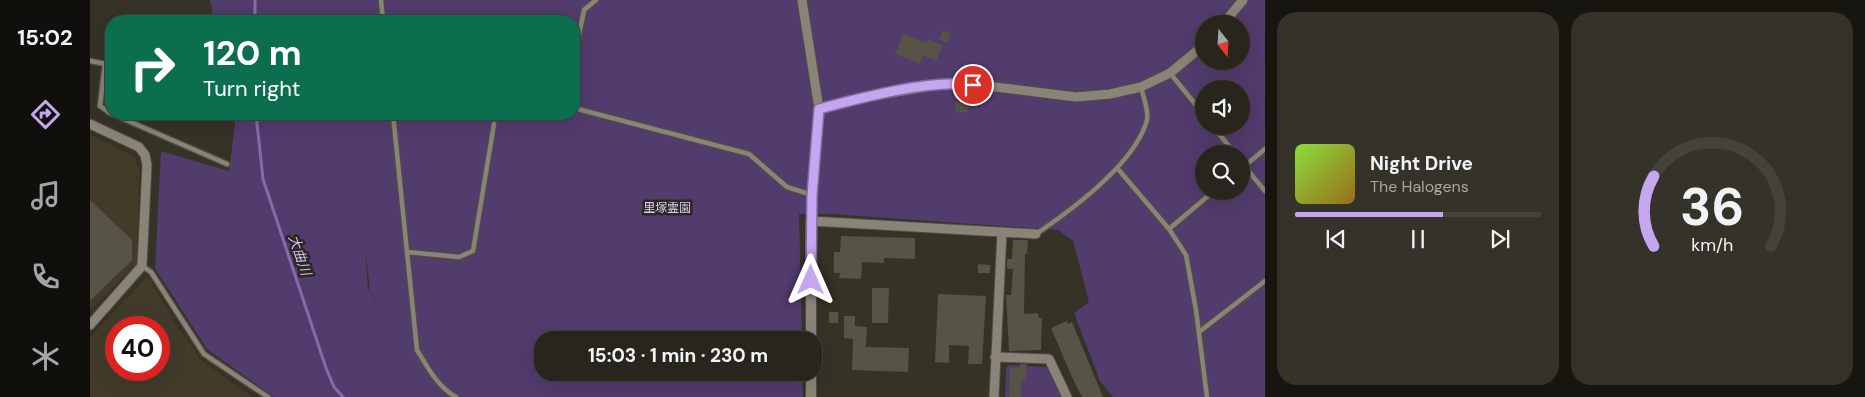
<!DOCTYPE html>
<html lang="en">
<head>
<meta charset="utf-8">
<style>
  body { margin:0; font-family:"DM Sans","Noto Sans JP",sans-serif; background:#343229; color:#f1f3f6; height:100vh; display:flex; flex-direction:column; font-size:19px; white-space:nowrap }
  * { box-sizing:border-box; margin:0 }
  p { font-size:16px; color:#a5a5a3 }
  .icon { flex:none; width:28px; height:28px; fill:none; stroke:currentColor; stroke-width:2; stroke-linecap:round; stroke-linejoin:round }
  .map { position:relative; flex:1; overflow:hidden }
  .drawer { display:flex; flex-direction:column; gap:12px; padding:12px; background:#16150f; width:600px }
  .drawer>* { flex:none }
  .hud { position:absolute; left:15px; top:15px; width:475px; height:105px; border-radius:20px; box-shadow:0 5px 20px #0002,0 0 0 1px #44433b; background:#0b6e4f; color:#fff; overflow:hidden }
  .needle { width:32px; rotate:162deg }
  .controls { position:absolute; left:1105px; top:15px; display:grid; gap:10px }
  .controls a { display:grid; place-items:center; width:55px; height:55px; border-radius:50%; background:#28261c; box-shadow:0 5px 20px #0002,0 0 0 1px #44433b; font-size:25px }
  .speed { position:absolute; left:15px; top:316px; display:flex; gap:10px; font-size:25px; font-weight:700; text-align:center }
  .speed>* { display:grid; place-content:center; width:65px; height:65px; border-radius:50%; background:#28261c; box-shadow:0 5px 20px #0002,0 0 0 1px #44433b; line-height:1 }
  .speed .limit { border:8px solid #d22; background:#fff; color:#111 }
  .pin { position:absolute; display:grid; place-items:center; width:42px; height:42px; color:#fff; margin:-21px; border:2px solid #fff; border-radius:50%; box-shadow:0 1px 5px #0007 }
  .me { position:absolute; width:55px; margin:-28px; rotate:0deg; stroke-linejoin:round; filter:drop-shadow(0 0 4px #0008) }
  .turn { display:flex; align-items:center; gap:18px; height:105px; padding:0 15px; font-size:22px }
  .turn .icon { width:65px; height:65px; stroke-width:2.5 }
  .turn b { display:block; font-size:35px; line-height:42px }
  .drawer .card { flex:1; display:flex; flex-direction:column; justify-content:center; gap:8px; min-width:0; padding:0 18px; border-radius:20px; background:#343229 }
  .drawer .dial { align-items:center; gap:0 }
  .dial svg { height:130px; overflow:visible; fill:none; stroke:#44433b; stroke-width:7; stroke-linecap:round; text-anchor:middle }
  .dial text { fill:#f1f3f6; stroke:none }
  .song { display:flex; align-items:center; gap:15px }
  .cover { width:60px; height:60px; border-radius:8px; background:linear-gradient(135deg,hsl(90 70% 55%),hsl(40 70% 35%)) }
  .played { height:5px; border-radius:2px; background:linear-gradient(90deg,#c6a6f0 60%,#44433b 60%) }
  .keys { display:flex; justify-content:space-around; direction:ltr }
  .drawer .tiles { flex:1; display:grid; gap:12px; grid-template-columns:repeat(2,1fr) }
  .trip { position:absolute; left:444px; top:331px; width:288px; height:50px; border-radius:20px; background:#28261c; box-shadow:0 5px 20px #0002,0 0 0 1px #44433b; font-weight:700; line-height:50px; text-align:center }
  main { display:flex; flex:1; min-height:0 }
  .dock { display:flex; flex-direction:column; width:90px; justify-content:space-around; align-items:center; background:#100f0b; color:#a5a5a3 }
  .dock .icon { width:35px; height:35px }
  .dock .current { color:#c6a6f0 }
  .dock b { font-size:22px; color:#f1f3f6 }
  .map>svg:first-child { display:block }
</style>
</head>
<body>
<main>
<nav class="dock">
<b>15:02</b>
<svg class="icon current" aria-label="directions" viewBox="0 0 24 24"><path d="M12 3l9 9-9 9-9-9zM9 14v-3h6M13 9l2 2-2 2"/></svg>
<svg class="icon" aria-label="music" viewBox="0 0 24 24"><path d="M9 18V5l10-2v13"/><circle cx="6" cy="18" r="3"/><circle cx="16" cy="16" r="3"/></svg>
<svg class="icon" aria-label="phone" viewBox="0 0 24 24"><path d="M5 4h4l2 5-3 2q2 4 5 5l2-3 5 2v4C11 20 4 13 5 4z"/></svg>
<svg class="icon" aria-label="climate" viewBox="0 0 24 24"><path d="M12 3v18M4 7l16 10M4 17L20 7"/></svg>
</nav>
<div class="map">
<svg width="1175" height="397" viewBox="0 0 1175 397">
  <rect width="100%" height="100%" fill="#353226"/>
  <path fill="#423b2a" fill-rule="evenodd" d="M0,135l45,22 4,14 -2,93 -47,46z
    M58,276l25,44 28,40 51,37h-162v-60zM26,328h43v42h-43z"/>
  <path fill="#523b6d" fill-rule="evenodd" d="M120,0h1055v397h-152l-13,-16 -26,-68 15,-11 -16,-61 -15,-11 -226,-16h-33l3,126h-260v32l260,1 1,24h-529l-67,-48 -52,-81 6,-117 68,20 6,-47 -2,-10h341v-93h-360zM1114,24h37v37h-37zM1114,89h37v37h-37zM1114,154h37v37h-37zM275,247l5,44 50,90 -52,-93z
    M919,365l38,2 3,2 12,28h-57l1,-29z"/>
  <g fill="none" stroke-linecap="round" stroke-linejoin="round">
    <path stroke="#866ca6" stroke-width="3" d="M165,21v-21
      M166,114l7,65 63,189 8,19 9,10"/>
  </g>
  <path fill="#575346" d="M853,30l8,3 -4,10 -8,-4z
    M813,34l24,9 1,-4 15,6 -7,16 -13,-6 -3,9 -25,-10z
    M877,101l1,11 -12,1 -1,-11z
    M0,200l42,40v20l-42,41z
    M751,236l74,2v21l-31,-1v5l-22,-1 -1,17 -22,-1 1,-5h-6v-21h6z
    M923,240h15l-1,14h-2l-1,60 14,-1 1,5h3l-1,32 -32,1 -3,-56h5l2,-26h-6v-10h5z
    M888,264l12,1v8h-12z
    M782,288h17l-1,35h-16z
    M848,294l48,2 -4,68h-14l1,-18 -20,-1v18l-14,-1z
    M739,312h9v11h-9z
    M754,316h11v10l12,1 -1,20 43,1 -1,24 -56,-2 1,-31 -9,-1z
    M977,321l1,3 4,-2 31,75h-21l-11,-22 -20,-47z
    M930,364h7l-2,17 -4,-1v17h-12l1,-29h10z"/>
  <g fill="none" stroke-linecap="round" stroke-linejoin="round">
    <g stroke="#514d44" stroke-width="7">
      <path id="service" d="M291,0l2,21
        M484,60l10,-50 12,-10
        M0,61l21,4
        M15,64l-5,42 10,7 117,51
        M1080,73l34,42
        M484,108l175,46 38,33 25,8
        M303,114l24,236c11,18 20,36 39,47
        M1123,126l22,28
        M1151,162l24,29
        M1028,169l51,60 17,26 10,55 11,87
        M1151,169l24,-20
        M1079,229l45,-38
        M946,234c37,-25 99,-70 111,-114 2,-9 -4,-24 -6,-33
        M317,252l52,5 14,-6 21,-127
        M52,266l9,6 53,82 64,43
        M1109,332l66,-51"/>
    </g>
    <g stroke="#514d44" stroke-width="11">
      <path id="minor" d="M712,0l17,109 -8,112 225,13
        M1133,24l20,-24
        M729,109l42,-11 94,-16 121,15 34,-3 31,-7 29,-14 34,-28
        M0,124l49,23 6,8 2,10 -5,101 -52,59
        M905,357l54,2 18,38
        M904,397l8,-165"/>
    </g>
    <g stroke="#514d44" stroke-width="12">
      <path id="tertiary" d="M721,221v119
        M721,372v25"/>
    </g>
    <use href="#service" stroke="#898477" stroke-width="4.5"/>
    <use href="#minor" stroke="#898477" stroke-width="9"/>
    <use href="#tertiary" stroke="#898477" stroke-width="10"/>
  </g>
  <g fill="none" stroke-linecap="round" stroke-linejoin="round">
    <g stroke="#816c9c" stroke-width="12">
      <path id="route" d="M721,280l1,-85 7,-86c41,-11 112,-30 154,-24"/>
    </g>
    <use href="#route" stroke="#c6a6f0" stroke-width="9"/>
  </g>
  <g text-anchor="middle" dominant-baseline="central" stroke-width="5" stroke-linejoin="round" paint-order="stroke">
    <g font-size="12" fill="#dec9fc" stroke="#2b281c">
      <text x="577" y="208">里塚霊園</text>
    </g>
    <g font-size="14" font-style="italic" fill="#d6b9fc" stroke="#2b281c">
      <text transform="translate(210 255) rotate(71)">大曲川</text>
    </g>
  </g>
</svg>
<div class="controls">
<a><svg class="needle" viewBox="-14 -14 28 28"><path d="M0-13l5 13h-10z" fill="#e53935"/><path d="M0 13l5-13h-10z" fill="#a5a5a3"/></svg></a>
<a><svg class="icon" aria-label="sound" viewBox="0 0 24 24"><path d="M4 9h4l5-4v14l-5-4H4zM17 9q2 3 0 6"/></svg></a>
<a><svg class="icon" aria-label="search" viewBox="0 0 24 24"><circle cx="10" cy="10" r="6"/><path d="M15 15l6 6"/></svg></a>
</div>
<div class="speed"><div class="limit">40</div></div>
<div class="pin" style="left:883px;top:85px;background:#d93025"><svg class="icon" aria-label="arrive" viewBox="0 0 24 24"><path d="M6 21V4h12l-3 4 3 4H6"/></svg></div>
<svg class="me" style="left:721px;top:280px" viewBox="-20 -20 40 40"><path d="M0-17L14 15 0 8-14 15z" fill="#c6a6f0" stroke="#fff" stroke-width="4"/></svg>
<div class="trip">15:03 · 1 min · 230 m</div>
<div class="hud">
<div class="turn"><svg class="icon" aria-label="right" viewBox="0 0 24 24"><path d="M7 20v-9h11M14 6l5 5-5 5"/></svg><div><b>120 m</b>Turn right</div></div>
</div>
</div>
<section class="drawer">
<div class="tiles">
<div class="card">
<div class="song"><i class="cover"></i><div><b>Night Drive</b><p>The Halogens</p></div></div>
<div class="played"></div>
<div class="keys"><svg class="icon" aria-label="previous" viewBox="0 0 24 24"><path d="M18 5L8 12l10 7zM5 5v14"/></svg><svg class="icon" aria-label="pause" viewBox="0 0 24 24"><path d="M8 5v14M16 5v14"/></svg><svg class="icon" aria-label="next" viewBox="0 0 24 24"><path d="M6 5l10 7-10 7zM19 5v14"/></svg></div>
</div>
<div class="card dial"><svg viewBox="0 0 100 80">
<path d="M14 69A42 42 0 1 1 86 69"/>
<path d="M14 69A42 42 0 0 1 14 26" stroke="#c6a6f0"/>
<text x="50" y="56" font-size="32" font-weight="700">36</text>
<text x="50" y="72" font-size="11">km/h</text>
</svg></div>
</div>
</section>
</main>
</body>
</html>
